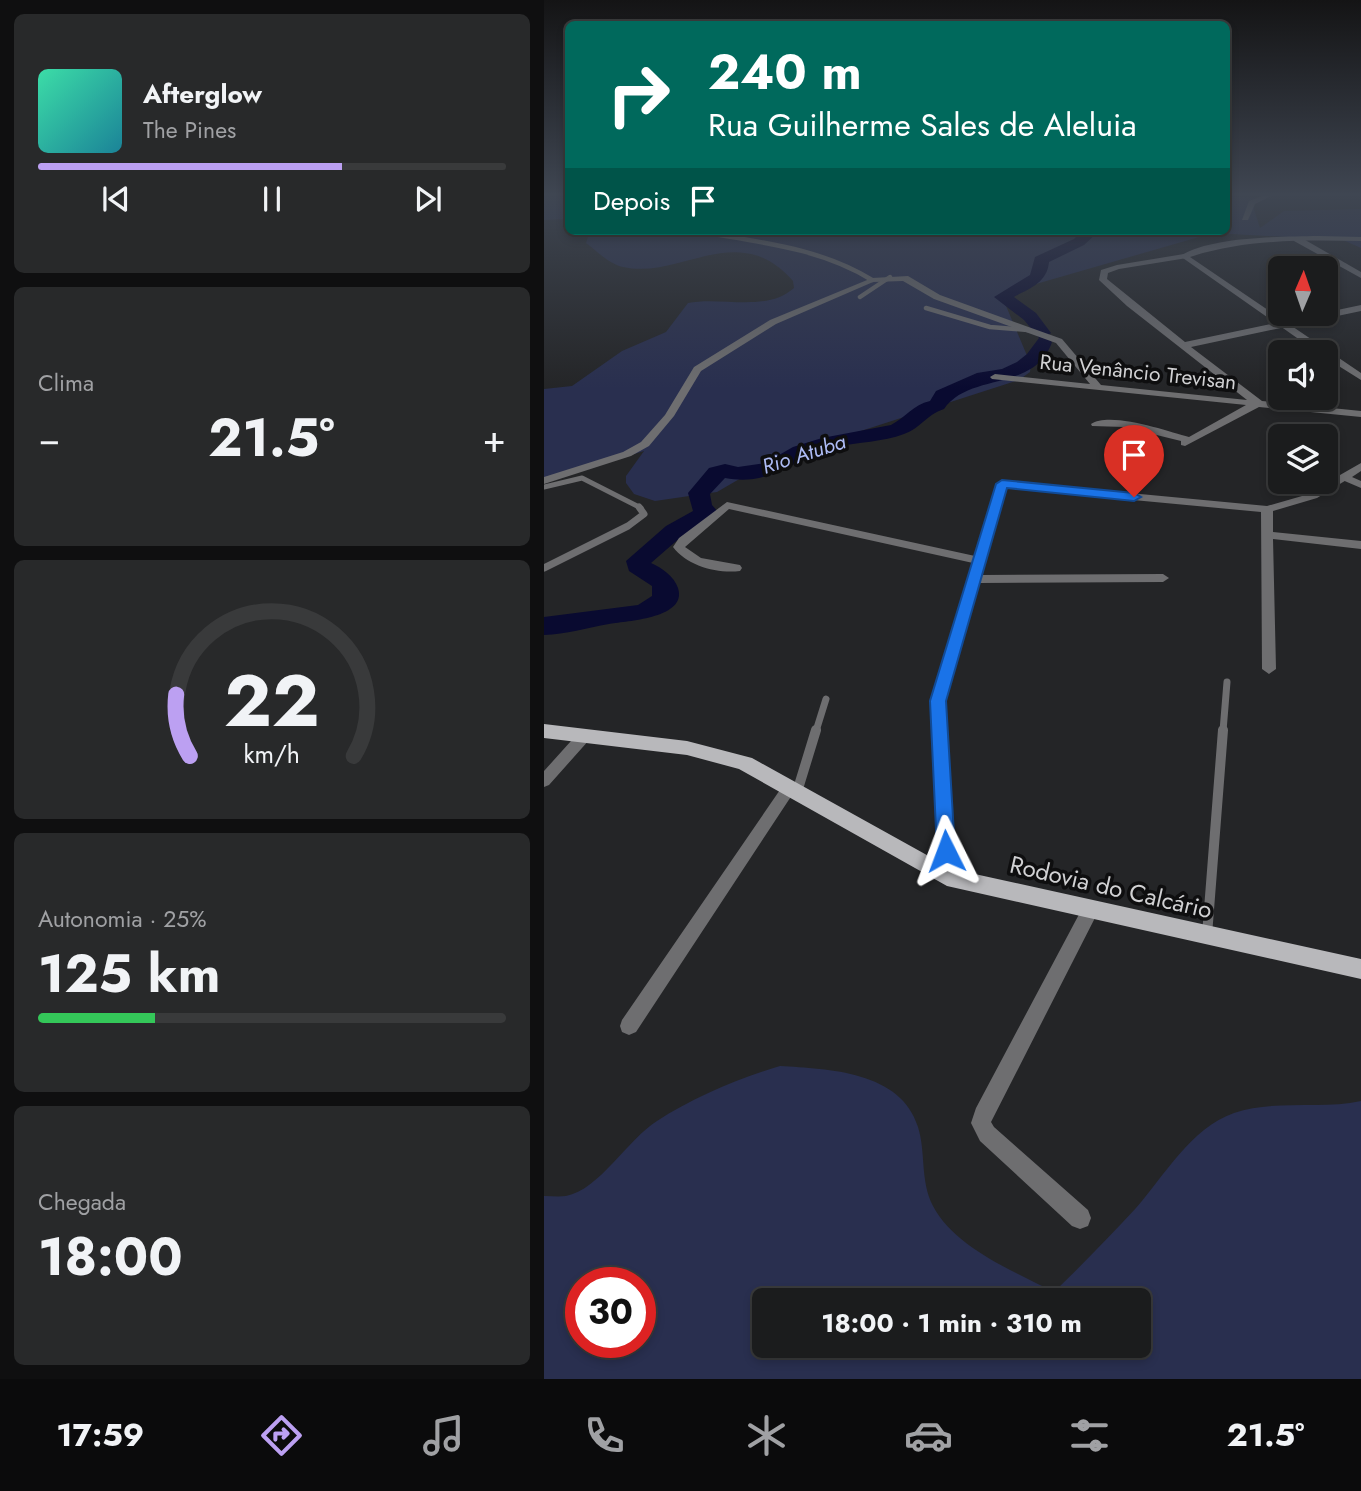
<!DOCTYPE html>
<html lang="pt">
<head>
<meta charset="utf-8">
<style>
  body { margin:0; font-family:Jost,sans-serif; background:#28292a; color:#f1f3f6; height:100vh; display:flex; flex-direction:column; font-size:26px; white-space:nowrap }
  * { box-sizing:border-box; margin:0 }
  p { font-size:23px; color:#a0a1a4 }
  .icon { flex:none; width:38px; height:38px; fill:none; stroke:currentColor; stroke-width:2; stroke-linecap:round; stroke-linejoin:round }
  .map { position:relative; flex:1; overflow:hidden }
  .panel { display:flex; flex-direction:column; gap:14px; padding:14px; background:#0f0f10; width:544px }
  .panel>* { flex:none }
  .top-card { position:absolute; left:21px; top:21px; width:665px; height:214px; border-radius:10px; box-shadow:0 4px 10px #0003,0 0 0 2px #393a3b; background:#00695c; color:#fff; overflow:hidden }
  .needle { width:46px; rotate:2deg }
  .fabs { position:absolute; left:724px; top:256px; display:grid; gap:14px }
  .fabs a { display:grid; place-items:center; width:70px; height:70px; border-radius:10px; background:#1b1c1d; box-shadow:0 4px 10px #0003,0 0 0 2px #393a3b; font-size:35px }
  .speed { position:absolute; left:21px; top:1267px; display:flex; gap:14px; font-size:35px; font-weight:700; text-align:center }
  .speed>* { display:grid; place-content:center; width:91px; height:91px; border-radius:50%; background:#1b1c1d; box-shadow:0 4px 10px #0003,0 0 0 2px #393a3b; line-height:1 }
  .speed .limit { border:10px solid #d22; background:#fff; color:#111 }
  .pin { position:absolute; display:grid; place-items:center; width:60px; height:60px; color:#fff; margin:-72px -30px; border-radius:50% 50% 50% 0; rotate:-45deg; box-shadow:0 0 7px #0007 }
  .pin .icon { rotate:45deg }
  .me { position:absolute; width:77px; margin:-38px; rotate:357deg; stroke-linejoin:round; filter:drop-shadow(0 0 5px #0008) }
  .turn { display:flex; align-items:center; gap:24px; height:147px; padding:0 28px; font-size:32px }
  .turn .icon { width:91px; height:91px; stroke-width:2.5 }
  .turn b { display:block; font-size:49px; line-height:60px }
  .then { display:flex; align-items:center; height:66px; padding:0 28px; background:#0003; gap:14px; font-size:26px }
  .big { font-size:52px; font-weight:700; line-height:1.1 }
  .panel .widget { flex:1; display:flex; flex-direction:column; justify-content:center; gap:10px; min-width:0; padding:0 24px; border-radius:10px; background:#28292a }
  .panel .dial { align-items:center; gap:0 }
  .dial svg { height:182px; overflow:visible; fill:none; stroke:#393a3b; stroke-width:7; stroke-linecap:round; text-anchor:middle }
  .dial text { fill:#f1f3f6; stroke:none }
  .song { display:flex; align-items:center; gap:21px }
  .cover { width:84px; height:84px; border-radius:10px; background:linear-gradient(135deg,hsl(160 70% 55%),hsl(190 70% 35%)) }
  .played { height:7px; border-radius:4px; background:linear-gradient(90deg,#bca0f2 65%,#393a3b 65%) }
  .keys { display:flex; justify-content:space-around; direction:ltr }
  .heat { display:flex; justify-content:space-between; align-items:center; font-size:38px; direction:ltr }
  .charge { height:10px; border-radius:5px; background:linear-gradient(90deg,#34c759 25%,#393a3b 0) }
  .trip { position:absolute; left:208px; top:1288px; width:399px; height:70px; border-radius:10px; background:#1b1c1d; box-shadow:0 4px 10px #0003,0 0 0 2px #393a3b; font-weight:700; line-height:70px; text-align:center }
  .tab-bar { display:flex; height:112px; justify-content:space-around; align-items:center; background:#0b0b0c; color:#a0a1a4 }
  .tab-bar .icon { width:49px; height:49px }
  .tab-bar .on { color:#bca0f2 }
  .tab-bar b { font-size:32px; color:#f1f3f6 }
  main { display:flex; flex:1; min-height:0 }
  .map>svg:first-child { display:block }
</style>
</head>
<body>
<main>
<section class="panel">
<div class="widget">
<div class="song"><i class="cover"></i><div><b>Afterglow</b><p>The Pines</p></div></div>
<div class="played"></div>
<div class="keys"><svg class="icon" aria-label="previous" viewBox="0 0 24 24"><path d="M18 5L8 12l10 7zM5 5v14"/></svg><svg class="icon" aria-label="pause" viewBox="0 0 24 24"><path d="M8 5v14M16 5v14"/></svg><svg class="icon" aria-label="next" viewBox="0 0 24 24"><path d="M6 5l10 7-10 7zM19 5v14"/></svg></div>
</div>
<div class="widget"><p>Clima</p>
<div class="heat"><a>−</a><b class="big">21.5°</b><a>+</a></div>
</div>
<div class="widget dial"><svg viewBox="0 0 100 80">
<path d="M14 69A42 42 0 1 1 86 69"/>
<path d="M14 69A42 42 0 0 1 8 42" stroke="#bca0f2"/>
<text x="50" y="56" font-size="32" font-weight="700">22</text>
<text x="50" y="72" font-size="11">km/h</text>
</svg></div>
<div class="widget"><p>Autonomia · 25%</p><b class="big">125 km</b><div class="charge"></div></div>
<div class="widget"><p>Chegada</p><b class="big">18:00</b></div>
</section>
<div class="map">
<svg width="817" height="1379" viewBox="0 0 817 1379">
  <rect width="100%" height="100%" fill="#242527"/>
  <path fill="#292f4f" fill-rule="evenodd" d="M0,196h24v23l-24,1z
    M683,196l27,2 -1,8 7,22 24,-17 77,-2v39l-18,-8 -130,-7 -212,61 30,71 -1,7 -11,8 -245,79 -57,33 -62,9 -21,-7 -8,-11v-7l18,-25 -100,31v-93l28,-3 50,-35 44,-19 22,-29c33,-7 78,10 106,-15l-1,-7c-55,-63 -112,-1 -170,-14 -14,-3 -26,-16 -37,-24l4,-12h636z
    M236,1066c48,3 121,5 138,61 8,26 2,54 15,79 21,41 82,66 121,86 28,-27 56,-56 82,-84 29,-33 55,-80 98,-95 40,-14 86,-3 127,-12v278h-817v-183c7,0 15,1 22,0 33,-6 62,-57 91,-75 35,-23 83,-43 123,-55zM37,1283h59v59h-59zM220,1300h375v46h-375z"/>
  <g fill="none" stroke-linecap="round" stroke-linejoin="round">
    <path fill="#090a30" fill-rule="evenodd" d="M538,231h17l-15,14 -35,17c-2,21 -19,26 -35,35l22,16 15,20 -5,4 6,5c-17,50 -82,30 -108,67 -18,6 -23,19 -40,25 -21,8 -46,8 -68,13 -42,10 -63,40 -111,31l-15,16 2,11 7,8 -4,5 -33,18 -31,27c11,5 23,13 27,25 10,31 -54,33 -69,36 -22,4 -43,10 -65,11v-18l94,-12 14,-9v-10l-23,-15 -3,-10 40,-35 27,-15 -5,-18 21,-25 16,-4 13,3 27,-4 28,-16 29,-9 69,-13c15,-8 22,-20 39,-24l6,-10 41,-18 25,-4 15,-7 10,-8 12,-16 -15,-18 -30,-23 36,-22 5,-18 39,-18z"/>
    <path stroke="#6e6e70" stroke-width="4.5" d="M152,231c60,11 123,16 176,49
      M316,297l30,-20
      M382,308l64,19 38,3"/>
    <path stroke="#6e6e70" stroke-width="5" d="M0,487l38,-9 59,30"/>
    <path stroke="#6e6e70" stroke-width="7" d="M0,568l84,-42 16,-12 -5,-7
      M272,731l10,-32
      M679,731l4,-49"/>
    <path stroke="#6e6e70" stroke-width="10" d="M253,792l19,-62
      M663,935l16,-205"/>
    <path fill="#6e6e70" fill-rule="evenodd" d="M718,196h9l-16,8 -7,16h-6l7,-19z
      M750,237h6l61,35v6l-67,-37z
      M640,254h3v4l-68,11 -11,4 -1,6 78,63 176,-37v6l-170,36 71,54 99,10v6l-102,-10 -74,39 -4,-1v-4l-57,-14 -32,-1 -1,-2c19,-13 76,7 98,13l57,-32 -254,-26 -2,-2 5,-3 95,10 -34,-41 -122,-44 -31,-18 -30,1 -97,42 -75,47 -27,45 -25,30 -18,10 -87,28v-7l79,-25 18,-10 24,-27 29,-48 76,-47 102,-42 36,-2 32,19 122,44 39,46 146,15 -120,-94 -28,-26 2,-10 16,-5z
      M800,474l4,1v4l-31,19 -44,13v21l88,9v8l-88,-10 3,130 -7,5 -7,-5 -1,-157 -255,-24 -25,87 182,-1 6,4 -6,4 -184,1 -34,118 10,176 -2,5 -6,2 -6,-2 -2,-5 -8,-176 42,-138 -244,-54 -44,38 16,11 39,7 2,3 -2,3c-22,3 -53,-5 -67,-24l6,-9 48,-36 248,54 21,-72 6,-3 265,25 42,-12z
      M41,730l5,1 2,4 -2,4 -41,46 -5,2v-16l36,-40z
      M245,782l5,2 3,4 -3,4 -158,240 -7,3 -7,-3 -2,-6 2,-6 162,-236z
      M546,903l6,2 3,5 -108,212 3,5 94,83 3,8 -3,8 -8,3 -8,-3 -92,-85 -9,-18 5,-15 108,-203z"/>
    <path fill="#6e6e70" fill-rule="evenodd" d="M774,236l43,1v4c-57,-1 -116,-2 -171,16l171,116v7l-35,-22v-6h-9l-137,-96c32,-20 101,-19 138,-20z
      M817,463v8l-9,6 9,4v7l-21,-9v-4z"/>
    <path fill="#b8b8bb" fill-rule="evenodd" d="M0,724l143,17 65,17 200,111 409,90v20l-414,-93 -208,-117 -52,-14 -143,-17z"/>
  </g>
  <linearGradient id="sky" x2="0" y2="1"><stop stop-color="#141415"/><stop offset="0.5" stop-color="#3f4652"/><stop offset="1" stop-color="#3f4652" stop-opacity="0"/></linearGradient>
  <rect width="817" height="389" fill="url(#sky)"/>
  <path fill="#1a73e8" stroke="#114b97" stroke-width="2" d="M458,480l132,13 7,4 -7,4 -127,-13 -61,213 9,150 -2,6 -7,2 -7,-2 -2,-6 -7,-150 66,-217z"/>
  <g text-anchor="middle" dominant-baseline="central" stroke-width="7" stroke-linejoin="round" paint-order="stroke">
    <g font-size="21" fill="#d1d1d3" stroke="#0e0e0f">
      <text transform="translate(594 372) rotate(6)">Rua Venâncio Trevisan</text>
    </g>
    <g font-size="21" font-style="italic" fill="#adbbf4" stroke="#0e0e0f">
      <text transform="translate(260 454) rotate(-18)">Rio Atuba</text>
    </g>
    <g font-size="24" fill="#d1d1d3" stroke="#0e0e0f">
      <text transform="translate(567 887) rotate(13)">Rodovia do Calcário</text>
    </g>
  </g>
</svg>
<div class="fabs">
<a><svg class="needle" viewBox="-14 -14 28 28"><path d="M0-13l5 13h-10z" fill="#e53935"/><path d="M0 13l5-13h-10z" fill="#a0a1a4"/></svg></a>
<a><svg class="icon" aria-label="sound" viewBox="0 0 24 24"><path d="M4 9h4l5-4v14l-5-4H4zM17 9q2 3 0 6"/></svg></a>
<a><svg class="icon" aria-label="layers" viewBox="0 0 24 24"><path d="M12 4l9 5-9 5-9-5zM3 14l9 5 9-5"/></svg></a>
</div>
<div class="speed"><div class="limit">30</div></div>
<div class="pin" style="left:590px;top:497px;background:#d93025"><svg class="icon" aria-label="arrive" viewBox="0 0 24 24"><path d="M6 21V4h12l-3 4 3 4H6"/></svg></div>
<svg class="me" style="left:402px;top:851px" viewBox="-20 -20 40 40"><path d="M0-17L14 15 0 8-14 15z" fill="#1a73e8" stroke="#fff" stroke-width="4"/></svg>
<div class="trip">18:00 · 1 min · 310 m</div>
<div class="top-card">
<div class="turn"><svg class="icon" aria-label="right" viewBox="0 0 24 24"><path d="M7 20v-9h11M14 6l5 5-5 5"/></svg><div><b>240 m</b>Rua Guilherme Sales de Aleluia</div></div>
<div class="then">Depois<svg class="icon" aria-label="arrive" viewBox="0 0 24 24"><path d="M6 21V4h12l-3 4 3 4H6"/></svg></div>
</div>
</div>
</main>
<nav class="tab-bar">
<b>17:59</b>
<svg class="icon on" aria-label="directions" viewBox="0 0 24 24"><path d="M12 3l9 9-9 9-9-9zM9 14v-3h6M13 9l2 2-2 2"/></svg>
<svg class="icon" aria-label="music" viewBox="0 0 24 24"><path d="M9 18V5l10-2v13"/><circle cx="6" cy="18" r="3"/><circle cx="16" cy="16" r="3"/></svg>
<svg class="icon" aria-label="phone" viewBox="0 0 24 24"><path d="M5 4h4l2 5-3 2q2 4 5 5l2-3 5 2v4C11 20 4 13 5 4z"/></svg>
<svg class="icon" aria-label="climate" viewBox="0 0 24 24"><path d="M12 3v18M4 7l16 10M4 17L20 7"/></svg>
<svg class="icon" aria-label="car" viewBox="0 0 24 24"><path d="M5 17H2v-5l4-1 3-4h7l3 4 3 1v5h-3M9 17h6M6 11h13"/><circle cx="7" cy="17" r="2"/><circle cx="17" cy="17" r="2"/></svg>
<svg class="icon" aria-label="filters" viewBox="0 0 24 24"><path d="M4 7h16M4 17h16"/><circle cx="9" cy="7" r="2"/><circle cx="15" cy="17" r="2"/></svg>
<b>21.5°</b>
</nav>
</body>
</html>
